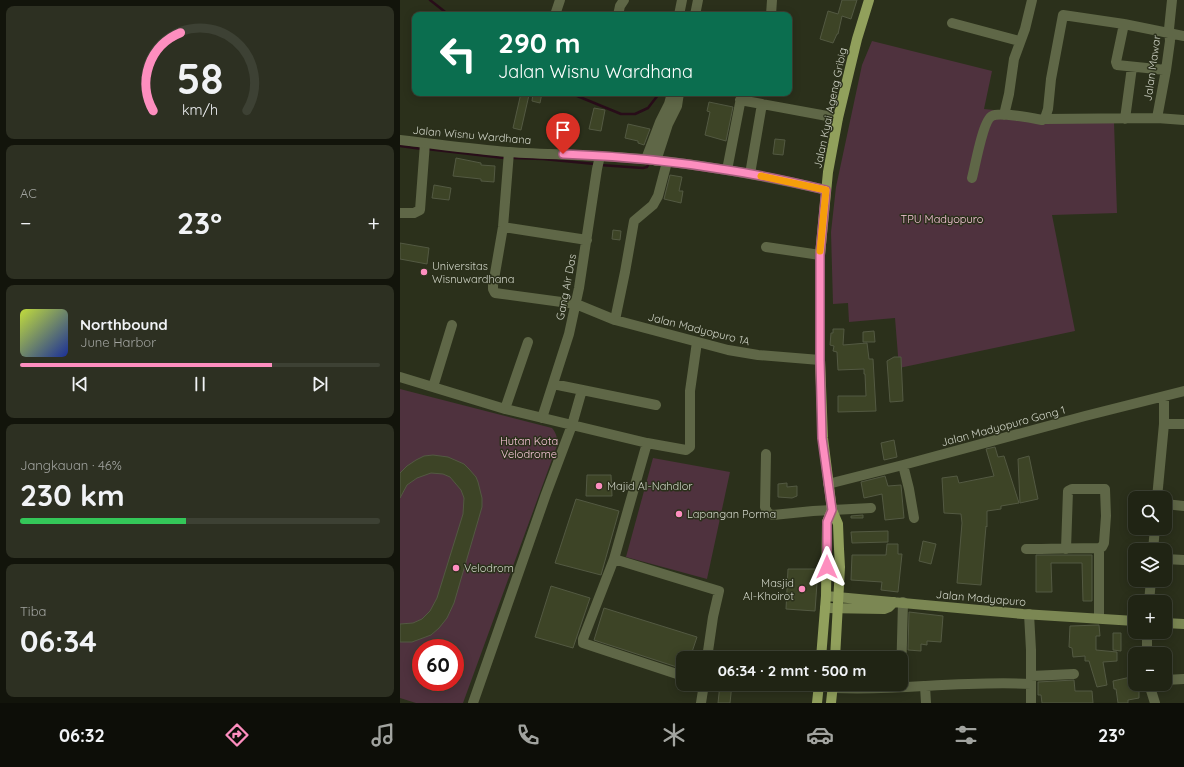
<!DOCTYPE html>
<html lang="id">
<head>
<meta charset="utf-8">
<style>
  body { margin:0; font-family:Quicksand,sans-serif; background:#2d3022; color:#f1f3f6; height:100vh; display:flex; flex-direction:column; font-size:15px; white-space:nowrap }
  * { box-sizing:border-box; margin:0 }
  p { font-size:13px; color:#a2a4a0 }
  .icon { flex:none; width:22px; height:22px; fill:none; stroke:currentColor; stroke-width:2; stroke-linecap:round; stroke-linejoin:round }
  .map { position:relative; flex:1; overflow:hidden }
  .side { display:flex; flex-direction:column; gap:6px; padding:6px; background:#12140b; width:400px }
  .side>* { flex:none }
  .banner { position:absolute; left:12px; top:12px; width:380px; height:84px; border-radius:8px; box-shadow:0 2px 10px #0003,0 0 0 1px #3d4134; background:#0b6e4f; color:#fff; overflow:hidden }
  .buttons { position:absolute; left:728px; top:491px; display:grid; gap:8px }
  .buttons a { display:grid; place-items:center; width:44px; height:44px; border-radius:8px; background:#202414; box-shadow:0 2px 10px #0003,0 0 0 1px #3d4134; font-size:20px }
  .speed { position:absolute; left:12px; top:639px; display:flex; gap:8px; font-size:20px; font-weight:700; text-align:center }
  .speed>* { display:grid; place-content:center; width:52px; height:52px; border-radius:50%; background:#202414; box-shadow:0 2px 10px #0003,0 0 0 1px #3d4134; line-height:1 }
  .speed .limit { border:6px solid #d22; background:#fff; color:#111 }
  .pin { position:absolute; display:grid; place-items:center; width:34px; height:34px; color:#fff; margin:-41px -17px; border-radius:50% 50% 50% 0; rotate:-45deg; box-shadow:0 0 4px #0007 }
  .pin .icon { rotate:45deg }
  .me { position:absolute; width:44px; margin:-22px; rotate:0deg; stroke-linejoin:round; filter:drop-shadow(0 0 3px #0008) }
  .turn { display:flex; align-items:center; gap:14px; height:84px; padding:0 20px; font-size:18px }
  .turn .icon { width:52px; height:52px; stroke-width:2.5 }
  .turn b { display:block; font-size:28px; line-height:34px }
  .big { font-size:30px; font-weight:700; line-height:1.1 }
  .side .card { flex:1; display:flex; flex-direction:column; justify-content:center; gap:6px; min-width:0; padding:0 14px; border-radius:8px; background:#2d3022 }
  .side .dial { align-items:center; gap:0 }
  .dial svg { height:104px; overflow:visible; fill:none; stroke:#3d4134; stroke-width:7; stroke-linecap:round; text-anchor:middle }
  .dial text { fill:#f1f3f6; stroke:none }
  .song { display:flex; align-items:center; gap:12px }
  .cover { width:48px; height:48px; border-radius:6px; background:linear-gradient(135deg,hsl(70 70% 55%),hsl(230 70% 35%)) }
  .played { height:4px; border-radius:2px; background:linear-gradient(90deg,#fd8ebf 70%,#3d4134 70%) }
  .keys { display:flex; justify-content:space-around; direction:ltr }
  .heat { display:flex; justify-content:space-between; align-items:center; font-size:22px; direction:ltr }
  .charge { height:6px; border-radius:3px; background:linear-gradient(90deg,#34c759 46%,#3d4134 0) }
  .trip { position:absolute; left:276px; top:651px; width:232px; height:40px; border-radius:8px; background:#202414; box-shadow:0 2px 10px #0003,0 0 0 1px #3d4134; font-weight:700; line-height:40px; text-align:center }
  .menu { display:flex; height:64px; justify-content:space-around; align-items:center; background:#0d0e08; color:#a2a4a0 }
  .menu .icon { width:28px; height:28px }
  .menu .on { color:#fd8ebf }
  .menu b { font-size:18px; color:#f1f3f6 }
  main { display:flex; flex:1; min-height:0 }
  .map>svg:first-child { display:block }
</style>
</head>
<body>
<main>
<section class="side">
<div class="card dial"><svg viewBox="0 0 100 80">
<path d="M14 69A42 42 0 1 1 86 69"/>
<path d="M14 69A42 42 0 0 1 35 9" stroke="#fd8ebf"/>
<text x="50" y="56" font-size="32" font-weight="700">58</text>
<text x="50" y="72" font-size="11">km/h</text>
</svg></div>
<div class="card"><p>AC</p>
<div class="heat"><a>−</a><b class="big">23°</b><a>+</a></div>
</div>
<div class="card">
<div class="song"><i class="cover"></i><div><b>Northbound</b><p>June Harbor</p></div></div>
<div class="played"></div>
<div class="keys"><svg class="icon" aria-label="previous" viewBox="0 0 24 24"><path d="M18 5L8 12l10 7zM5 5v14"/></svg><svg class="icon" aria-label="pause" viewBox="0 0 24 24"><path d="M8 5v14M16 5v14"/></svg><svg class="icon" aria-label="next" viewBox="0 0 24 24"><path d="M6 5l10 7-10 7zM19 5v14"/></svg></div>
</div>
<div class="card"><p>Jangkauan · 46%</p><b class="big">230 km</b><div class="charge"></div></div>
<div class="card"><p>Tiba</p><b class="big">06:34</b></div>
</section>
<div class="map">
<svg width="784" height="703" viewBox="0 0 784 703">
  <rect width="100%" height="100%" fill="#2b301b"/>
  <path fill="#4f323e" fill-rule="evenodd" d="M472,41l120,30 -8,38 130,13 3,91 -65,2 23,116 -176,37 -4,-50 -46,4 -1,-19 -15,1 -2,-72 5,-45 26,-122z
    M0,389l152,39c4,5 5,9 6,15l-95,260h-47l-16,-5zM21,648h34v34h-34z
    M253,458l77,14 -23,107 -81,-22z"/>
  <g fill="none" stroke-linecap="round" stroke-linejoin="round">
    <path stroke="#280d19" stroke-width="2.5" d="M30,0l19,15
      M170,93l51,21h14l13,-6 10,-13v-2
      M0,146l22,3
      M27,149l77,9
      M113,158l30,1 52,5
      M200,165l43,3 4,-1 2,-4"/>
  </g>
  <path fill="#3d4426" stroke="#535942" d="M442,0h15l-6,19 -9,-3 -4,18h-1l-4,9 -13,-4 8,-28 10,3z
    M121,93l8,2 -8,35 -8,-2z
    M133,93h9l-2,10 -8,-2z
    M309,102l24,5 -7,34 -21,-6 5,-23 -3,-1z
    M194,108l11,2 -4,21 -12,-2z
    M228,124l22,5 -6,16 -6,-2v-2l-13,-3z
    M375,139l10,1 -2,15 -10,-1z
    M56,158l25,5v2l14,1 -1,16 -13,-1v-2l-28,-3z
    M270,175l12,2 -3,14h4l-2,12 -17,-4z
    M34,185l17,3 -2,12 -17,-2z
    M213,230l8,1 -1,9 -8,-1z
    M0,243l29,5 -2,16 -27,-5z
    M433,329h11l-1,16 24,-2 2,16h4l3,52 -38,1v-16h28l-1,-22h-1v-5l-26,1 -1,-18 -4,-1 1,-5 -4,-1 1,-12h2z
    M474,331l1,11h-12v-10z
    M494,357h7l2,44 -13,1 -3,-41z
    M494,440l3,17 -13,3 -3,-17z
    M595,447l3,10 6,-1 15,47 -18,3v3l-14,2v16l-1,-1 -5,59 -24,-2 5,-60 -1,-9 -17,-1 -2,-35 15,-2 2,7 35,-7 -8,-27z
    M33,455l15,2 16,7 5,5 7,8 2,5 4,16v9l-28,96 -7,15 -8,10 -8,7 -19,7h-12v-18l13,-1 9,-4 8,-8 7,-13 26,-84 1,-16 -3,-8 -11,-13 -7,-3 -12,-1 -14,5 -10,7 -7,13v-25l7,-7 9,-6 8,-4z
    M629,456l9,43 -18,4 -2,-44z
    M187,475h24l1,21h-26z
    M485,476l3,10 13,-1 3,33 -19,2 -3,-26 -18,4 -3,-16z
    M387,483v4l10,-1v10l-5,2 -14,-1v-13z
    M176,499l43,12 -18,64 -46,-12z
    M463,515v3h-12v-2z
    M488,531v11l-36,1 -1,-11z
    M523,541l13,3 -5,20 -12,-3z
    M487,544h11v10h4l-4,38 -17,-2 1,-8 -31,-2 1,-25h34z
    M636,555h56v46h-9l-1,-38h-31l1,29h-16z
    M388,569h30l-3,42 -29,-2z
    M151,586l39,12 -17,50 -38,-11z
    M204,608l93,29 -7,21h-7v11l-89,-29z
    M509,612l34,4 -2,26 -14,-1v4l-6,-1v7l-13,-1z
    M699,625l1,11h-4v14l21,2v9l-14,1 4,23 -10,2 -8,-26h-4v-5l-12,1 -1,-9 -3,-1 1,-21z
    M713,633h8v18l-8,-1z
    M735,676v8h4v14l-11,2v3h-10l-2,-14h-2l-1,-8z
    M674,680l1,11h17l1,12h-51l-1,-8h-3v-13z
    M320,684h12l-2,19h-12z"/>
  <g fill="none" stroke-linecap="round" stroke-linejoin="round">
    <path stroke="#5f6747" stroke-width="10" d="M772,0l-3,29 1,12 -4,29 -9,48 27,2
      M155,15l5,-15
      M218,15l2,-9 4,-6
      M279,15l3,-15
      M295,15l3,-15
      M371,15l1,-15
      M552,23l67,18
      M724,24l-8,38 1,3 49,5
      M340,100l98,18
      M604,115l5,-21 5,-35 11,-30 7,-29
      M645,119l112,-1
      M725,119l7,-52
      M109,152l-6,75 -10,58v4l2,4 81,11 39,16 113,30 30,5 62,5
      M246,159l14,-37 9,-18 3,-11
      M256,161l12,-37 9,-18 2,-13
      M327,170l15,-77
      M350,174l12,-70
      M572,178c3,-11 11,-58 20,-62 7,-4 40,2 50,4l3,-2 3,-9 3,-30 12,-64 61,9 60,12
      M0,213h14l6,-3 5,-67
      M103,227l84,13
      M366,247l54,8
      M215,320l10,-48 9,-51 19,-16 5,-9 9,-34
      M0,377l105,32 142,34 39,7 4,-3v-56l7,-49
      M153,384l103,21
      M33,387l19,-62
      M105,409l23,-67
      M142,418l27,-84 10,-46 18,-119 3,-13
      M764,424h20
      M247,443l-33,116 -31,80v4l100,33
      M366,454l-1,53c2,5 3,7 8,8l40,-4 58,-3
      M503,465l6,24 5,29
      M428,484l75,-19 182,-49 99,-25
      M757,498l7,-74v-27
      M765,504l19,2
      M699,548v70
      M626,549c24,0 49,-1 73,-1l3,-1 2,-4 2,-27 -1,-27h-33l-4,2 -2,58
      M753,550l2,-22
      M214,559l105,32 -6,26 -6,41
      M765,559l19,1
      M749,602l2,-22
      M629,614l2,36v53
      M747,654v-22
      M631,676l43,-2
      M501,679l2,-77
      M765,680l19,-1
      M749,684l6,19
      M525,686l1,17
      M433,688c30,1 61,0 91,-2 36,-2 71,-4 107,-2
      M73,703l73,-209 26,-69 10,-35
      M301,703l3,-19"/>
    <path stroke="#5f6747" stroke-width="10" d="M0,140c36,4 72,9 108,12 46,3 91,3 136,7 62,6 122,17 182,31"/>
    <path stroke="#7b8753" stroke-width="10" d="M426,596l197,18 112,7
      M425,608l59,1 5,-2 5,-5
      M765,623l19,1"/>
    <path stroke="#91a05c" stroke-width="10" d="M421,658l5,-62 1,-74 5,-12
      M435,658l5,-91 -1,-18 -1,-25 -6,-14 -9,-72 -3,-78v-105l8,-83 10,-54 19,-79 12,-39
      M417,703l2,-19
      M431,703l2,-19"/>
  </g>
  <g fill="none" stroke-linecap="round" stroke-linejoin="round">
    <g stroke="#a45c7c" stroke-width="10">
      <path id="route" d="M163,154c55,2 110,7 164,16 34,5 66,12 99,20l-6,65v105l2,78 10,72 -5,12v45"/>
    </g>
    <use href="#route" stroke="#fd8ebf" stroke-width="7"/>
    <path stroke="#f59e0b" stroke-width="7" d="M361,176l65,14 -6,61"/>
  </g>
  <g fill="#fd8ebf" stroke="#2b301b" stroke-width="1.5">
    <circle cx="24" cy="272" r="4"/>
    <circle cx="199" cy="486" r="4"/>
    <circle cx="279" cy="514" r="4"/>
    <circle cx="56" cy="568" r="4"/>
    <circle cx="402" cy="589" r="4"/>
  </g>
  <g text-anchor="middle" dominant-baseline="central" stroke-width="3" stroke-linejoin="round" paint-order="stroke">
    <g font-size="11" fill="#d0d4c7" stroke="#2b301b">
      <text transform="translate(752 68) rotate(-82)">Jalan Mawar</text>
      <text transform="translate(430 108) rotate(-78)">Jalan Kyai Ageng Gribig</text>
      <text transform="translate(72 135) rotate(5)">Jalan Wisnu Wardhana</text>
      <text transform="translate(166 287) rotate(-79)">Gang Air Das</text>
      <text transform="translate(299 329) rotate(14)">Jalan Madyopuro 1A</text>
      <text transform="translate(603 426) rotate(-15)">Jalan Madyopuro Gang 1</text>
      <text transform="translate(581 598) rotate(5)">Jalan Madyapuro</text>
    </g>
    <g font-size="11" fill="#f9c6da" stroke="#2b301b">
      <text x="542" y="219">TPU Madyopuro</text>
      <text x="129" y="441">Hutan Kota<tspan x="129" dy="13">Velodrome</tspan></text>
    </g>
    <g font-size="11" fill="#d0d4c7" stroke="#2b301b" text-anchor="start">
      <text x="32" y="266">Universitas<tspan x="32" dy="13">Wisnuwardhana</tspan></text>
      <text x="207" y="486">Majid Al-Nahdlor</text>
      <text x="287" y="514">Lapangan Porma</text>
      <text x="64" y="568">Velodrom</text>
      <text x="394" y="583" text-anchor="end">Masjid<tspan x="394" dy="13">Al-Khoirot</tspan></text>
    </g>
  </g>
</svg>
<div class="buttons">
<a><svg class="icon" aria-label="search" viewBox="0 0 24 24"><circle cx="10" cy="10" r="6"/><path d="M15 15l6 6"/></svg></a>
<a><svg class="icon" aria-label="layers" viewBox="0 0 24 24"><path d="M12 4l9 5-9 5-9-5zM3 14l9 5 9-5"/></svg></a>
<a>+</a>
<a>−</a>
</div>
<div class="speed"><div class="limit">60</div></div>
<div class="pin" style="left:163px;top:154px;background:#d93025"><svg class="icon" aria-label="arrive" viewBox="0 0 24 24"><path d="M6 21V4h12l-3 4 3 4H6"/></svg></div>
<svg class="me" style="left:427px;top:567px" viewBox="-20 -20 40 40"><path d="M0-17L14 15 0 8-14 15z" fill="#fd8ebf" stroke="#fff" stroke-width="4"/></svg>
<div class="trip">06:34 · 2 mnt · 500 m</div>
<div class="banner">
<div class="turn"><svg class="icon" aria-label="left" viewBox="0 0 24 24"><path d="M17 20v-9H6M10 6l-5 5 5 5"/></svg><div><b>290 m</b>Jalan Wisnu Wardhana</div></div>
</div>
</div>
</main>
<nav class="menu">
<b>06:32</b>
<svg class="icon on" aria-label="directions" viewBox="0 0 24 24"><path d="M12 3l9 9-9 9-9-9zM9 14v-3h6M13 9l2 2-2 2"/></svg>
<svg class="icon" aria-label="music" viewBox="0 0 24 24"><path d="M9 18V5l10-2v13"/><circle cx="6" cy="18" r="3"/><circle cx="16" cy="16" r="3"/></svg>
<svg class="icon" aria-label="phone" viewBox="0 0 24 24"><path d="M5 4h4l2 5-3 2q2 4 5 5l2-3 5 2v4C11 20 4 13 5 4z"/></svg>
<svg class="icon" aria-label="climate" viewBox="0 0 24 24"><path d="M12 3v18M4 7l16 10M4 17L20 7"/></svg>
<svg class="icon" aria-label="car" viewBox="0 0 24 24"><path d="M5 17H2v-5l4-1 3-4h7l3 4 3 1v5h-3M9 17h6M6 11h13"/><circle cx="7" cy="17" r="2"/><circle cx="17" cy="17" r="2"/></svg>
<svg class="icon" aria-label="filters" viewBox="0 0 24 24"><path d="M4 7h16M4 17h16"/><circle cx="9" cy="7" r="2"/><circle cx="15" cy="17" r="2"/></svg>
<b>23°</b>
</nav>
</body>
</html>
